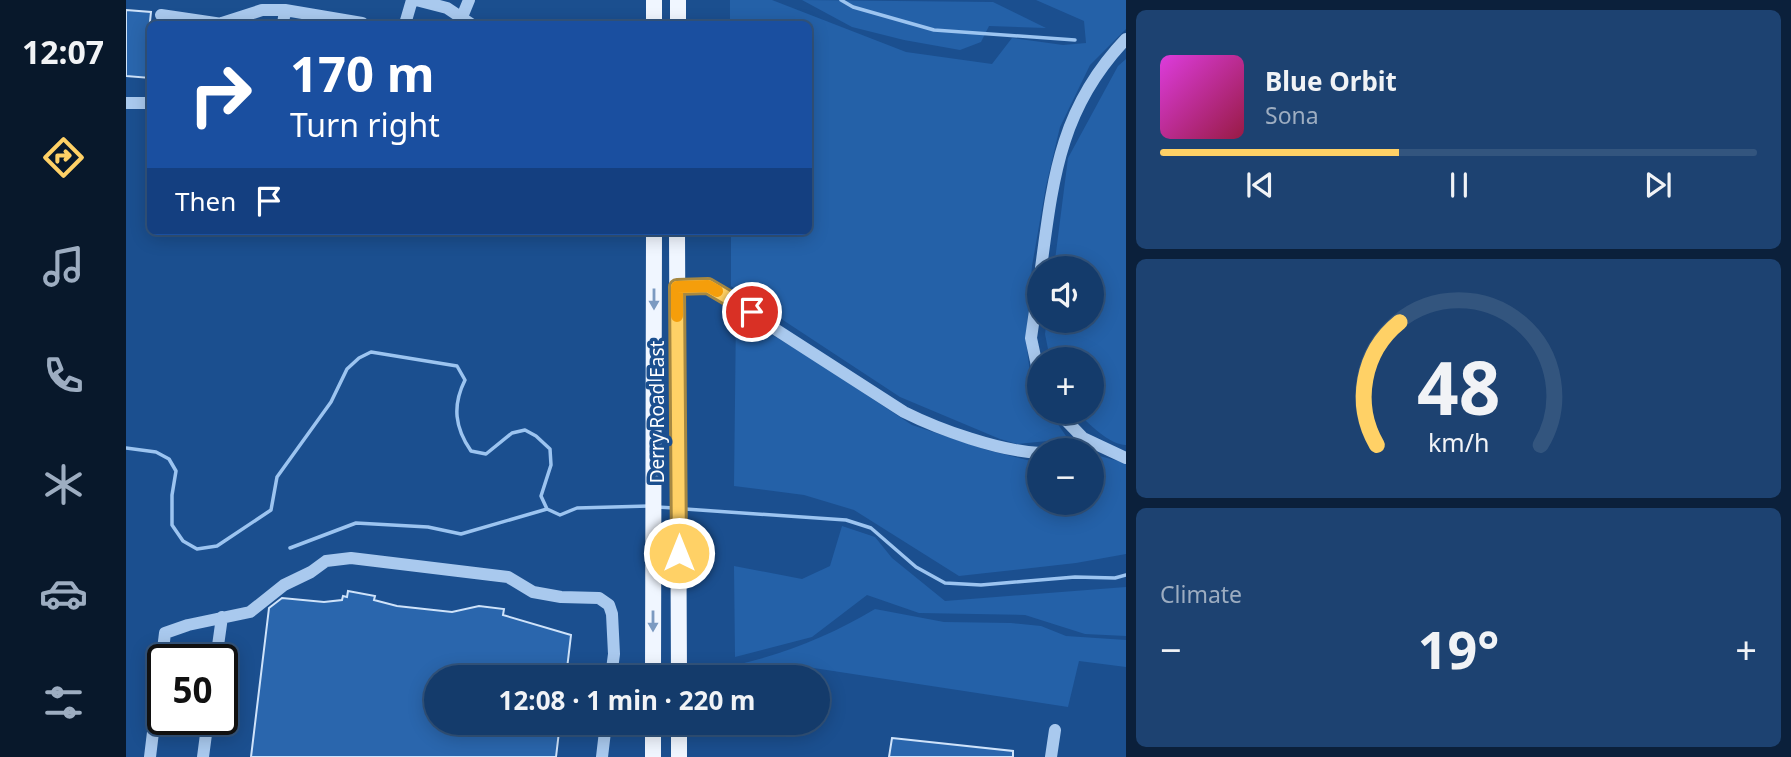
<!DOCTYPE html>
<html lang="en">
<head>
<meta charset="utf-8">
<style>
  body { margin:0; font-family:"Noto Sans",sans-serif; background:#1d4271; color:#f1f3f6; height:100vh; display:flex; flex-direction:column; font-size:26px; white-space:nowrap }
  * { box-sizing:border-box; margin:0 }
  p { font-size:23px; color:#9dadc1 }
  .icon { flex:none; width:38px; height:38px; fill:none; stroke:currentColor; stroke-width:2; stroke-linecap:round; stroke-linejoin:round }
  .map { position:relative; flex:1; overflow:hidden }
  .drawer { display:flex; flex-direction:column; gap:10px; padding:10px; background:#0b203b; width:665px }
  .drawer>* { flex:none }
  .top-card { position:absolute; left:21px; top:21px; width:665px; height:214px; border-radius:10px; box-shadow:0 4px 18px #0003,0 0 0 2px #33557e; background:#1a4fa0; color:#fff; overflow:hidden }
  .tools { position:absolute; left:901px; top:256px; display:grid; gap:14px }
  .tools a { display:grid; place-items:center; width:77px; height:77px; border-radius:50%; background:#143b6b; box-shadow:0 4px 18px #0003,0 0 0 2px #33557e; font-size:35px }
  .speed { position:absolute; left:21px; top:644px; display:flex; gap:14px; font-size:35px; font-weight:700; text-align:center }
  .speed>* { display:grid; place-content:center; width:91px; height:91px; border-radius:50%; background:#143b6b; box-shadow:0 4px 18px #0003,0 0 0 2px #33557e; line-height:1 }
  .speed .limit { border:4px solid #111; border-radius:10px; background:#fff; color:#111 }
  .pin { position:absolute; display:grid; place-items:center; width:60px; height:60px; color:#fff; margin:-30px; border:4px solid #fff; border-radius:50%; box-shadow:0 2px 7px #0007 }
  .me { position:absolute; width:77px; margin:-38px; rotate:0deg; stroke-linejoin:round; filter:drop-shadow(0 0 5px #0008) }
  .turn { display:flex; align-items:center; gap:24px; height:147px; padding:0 28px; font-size:32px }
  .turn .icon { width:91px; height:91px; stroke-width:2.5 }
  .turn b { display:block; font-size:49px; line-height:60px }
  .then { display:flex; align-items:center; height:66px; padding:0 28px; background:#0003; gap:14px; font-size:26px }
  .big { font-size:52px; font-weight:700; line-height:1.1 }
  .drawer .card { flex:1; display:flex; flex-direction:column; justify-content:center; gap:10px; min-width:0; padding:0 24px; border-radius:10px; background:#1d4271 }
  .drawer .dial { align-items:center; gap:0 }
  .dial svg { height:182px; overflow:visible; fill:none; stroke:#33557e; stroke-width:7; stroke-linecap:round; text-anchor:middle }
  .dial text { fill:#f1f3f6; stroke:none }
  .song { display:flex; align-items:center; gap:21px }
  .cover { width:84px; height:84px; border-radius:10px; background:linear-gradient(135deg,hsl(300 70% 55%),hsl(340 70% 35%)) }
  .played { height:7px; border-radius:4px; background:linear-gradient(90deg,#ffd166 40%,#33557e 40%) }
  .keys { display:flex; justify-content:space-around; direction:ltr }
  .heat { display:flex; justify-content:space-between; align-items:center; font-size:38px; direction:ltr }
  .trip { position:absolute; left:298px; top:665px; width:406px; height:70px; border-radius:35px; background:#143b6b; box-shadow:0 4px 18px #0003,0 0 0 2px #33557e; font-weight:700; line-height:70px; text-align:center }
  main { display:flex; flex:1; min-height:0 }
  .tabs { display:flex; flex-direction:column; width:126px; justify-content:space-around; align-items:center; background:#08182b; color:#9dadc1 }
  .tabs .icon { width:49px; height:49px }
  .tabs .selected { color:#ffd166 }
  .tabs b { font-size:32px; color:#f1f3f6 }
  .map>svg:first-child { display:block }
</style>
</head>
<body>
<main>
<nav class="tabs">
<b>12:07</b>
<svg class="icon selected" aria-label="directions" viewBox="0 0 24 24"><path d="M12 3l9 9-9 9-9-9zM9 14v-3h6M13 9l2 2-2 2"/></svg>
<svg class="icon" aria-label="music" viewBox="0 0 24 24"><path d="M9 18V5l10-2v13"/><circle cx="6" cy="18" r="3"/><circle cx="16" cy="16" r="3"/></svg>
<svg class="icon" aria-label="phone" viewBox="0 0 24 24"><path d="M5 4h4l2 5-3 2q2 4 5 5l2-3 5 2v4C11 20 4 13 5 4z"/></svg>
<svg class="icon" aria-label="climate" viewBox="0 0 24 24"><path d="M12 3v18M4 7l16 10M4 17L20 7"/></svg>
<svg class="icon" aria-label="car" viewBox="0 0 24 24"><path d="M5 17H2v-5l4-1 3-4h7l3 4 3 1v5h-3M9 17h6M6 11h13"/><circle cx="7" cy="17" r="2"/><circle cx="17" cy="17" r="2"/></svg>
<svg class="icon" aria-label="filters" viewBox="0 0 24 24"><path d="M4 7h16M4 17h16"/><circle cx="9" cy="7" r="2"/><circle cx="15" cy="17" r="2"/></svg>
</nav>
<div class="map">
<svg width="1000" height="757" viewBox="0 0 1000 757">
  <rect width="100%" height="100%" fill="#1b4f8f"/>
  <path fill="#2461a8" d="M604,0h42l134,52 86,12 20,-26 51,7 23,-2 -2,-22 -48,-21h90v29l-36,36 -30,62 -14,59 -14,80 -6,74 5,42 8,14 1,15h9l19,28 -51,5 -17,-5 -100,-42 -169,-111v-55h77v-207h-78z
    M676,0l191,2 53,26 -57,-2 -8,16 -21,8 -56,-10 -52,-13z
    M1000,59v386c-16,0 -39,-22 -49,-34h15v-52h-42l-5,-25 2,-14h45v-52h-38l14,-110 50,-92z
    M610,313l73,44 103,68 75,25 52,13 1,39h52v-48l34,9v91l-50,9 -117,13 -105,-66 -50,-15 -70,-9z
    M716,526l33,11 17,21 53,43 181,-14v49l-41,-2 -60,-19 -106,-2 -52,-18 -55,42 -77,20 -1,-91 68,13 28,-13z
    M749,609l69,13 67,1 30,3 25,10 60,4v27l-47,-6 -11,46 -274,-42 -7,12h-51l4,-13c48,-11 93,-30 135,-55z"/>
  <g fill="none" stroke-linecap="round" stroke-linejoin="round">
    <path stroke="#9cc4f0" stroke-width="3.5" d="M715,0l12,7 81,23 141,10
      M0,448l30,4 13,7 7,12 -4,24v30l11,16 14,8 20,-3 54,-36 6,-33 54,-75 16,-33 12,-11 12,-6 86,14 8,14c-13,26 -10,48 6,71l15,3 26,-21 13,-3 11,6 14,13 1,16 -10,31 6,13 13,6 17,-7 72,-2
      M531,507l17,1
      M559,509l161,11 25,8 45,39 29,16 36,2 94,-8 40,1 11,-3
      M164,548l66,-25 72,4 33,7 86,-25"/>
  </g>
  <path fill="#2a66ad" stroke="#cfe3fa" stroke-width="2" d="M0,10l25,2 -3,28h2v38l-24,-2z
    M222,591l27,5 -1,4 23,6 55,6 27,-6 25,3 -1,6 68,20 -5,42h-130v46h124l-4,34h-305l18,-149 13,-10 42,4 18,-2 1,-4 4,1z
    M766,738l121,13v6h-124z"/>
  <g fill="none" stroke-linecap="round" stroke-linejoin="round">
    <path stroke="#a9c9ee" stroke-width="12" d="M290,0l31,8 24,16
      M35,15l61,9
      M336,17l7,-17
      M96,23l40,-13h23l77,13v1
      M157,24l2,-14
      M279,24l7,-24
      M0,103h24
      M915,268c12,-90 19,-160 85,-229
      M914,276l-9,62 9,42
      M551,287l31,-1 196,126c36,18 95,39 136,41
      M931,411l26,27 43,20
      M936,450l21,-12
      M90,660l6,-43
      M24,757l15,-124 23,-8 62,-13 34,-27 27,-13 15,-11 25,-3 157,19 25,15 28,5 38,1 10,7 3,9 2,40 -3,23
      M77,757l5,-38
      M476,757l4,-34
      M925,757l4,-27"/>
    <path stroke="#f0f6ff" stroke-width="16" d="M528,24v-24
      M552,24v-24
      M551,231l2,446
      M527,677l1,-446
      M553,723v34
      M527,757v-34"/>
  </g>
  <defs><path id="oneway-solid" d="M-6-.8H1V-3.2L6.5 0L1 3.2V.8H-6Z" transform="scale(1.75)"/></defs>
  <g fill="#7b9ac1">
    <use href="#oneway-solid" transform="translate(528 299) rotate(90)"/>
    <use href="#oneway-solid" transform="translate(527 621) rotate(90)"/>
  </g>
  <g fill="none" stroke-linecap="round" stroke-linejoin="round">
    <g stroke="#a68842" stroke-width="18">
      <path id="route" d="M553,553l-2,-266 31,-1 44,26"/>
    </g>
    <use href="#route" stroke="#ffd166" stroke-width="12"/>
    <path stroke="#f59e0b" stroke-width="12" d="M551,316v-29l31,-1 9,5"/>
  </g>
  <g text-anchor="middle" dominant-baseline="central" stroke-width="7" stroke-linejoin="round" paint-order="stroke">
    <g font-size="19" fill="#fff" stroke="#1b4f8f">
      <text transform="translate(531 412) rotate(-90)">Derry Road East</text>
    </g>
  </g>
</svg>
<div class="tools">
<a><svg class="icon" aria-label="sound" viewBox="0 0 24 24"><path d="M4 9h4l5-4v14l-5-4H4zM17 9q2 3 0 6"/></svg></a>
<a>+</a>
<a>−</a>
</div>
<div class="speed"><div class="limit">50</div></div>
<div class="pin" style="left:626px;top:312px;background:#d93025"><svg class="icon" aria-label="arrive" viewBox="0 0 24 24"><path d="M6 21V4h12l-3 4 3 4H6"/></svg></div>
<svg class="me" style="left:553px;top:553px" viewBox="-20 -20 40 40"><circle r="17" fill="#ffd166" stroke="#fff" stroke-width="3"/><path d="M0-11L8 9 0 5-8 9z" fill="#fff"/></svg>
<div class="trip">12:08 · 1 min · 220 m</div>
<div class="top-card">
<div class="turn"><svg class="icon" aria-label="right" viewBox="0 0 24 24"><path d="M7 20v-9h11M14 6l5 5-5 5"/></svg><div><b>170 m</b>Turn right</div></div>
<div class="then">Then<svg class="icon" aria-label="arrive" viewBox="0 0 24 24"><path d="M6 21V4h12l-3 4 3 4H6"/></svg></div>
</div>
</div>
<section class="drawer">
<div class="card">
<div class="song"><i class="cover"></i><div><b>Blue Orbit</b><p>Sona</p></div></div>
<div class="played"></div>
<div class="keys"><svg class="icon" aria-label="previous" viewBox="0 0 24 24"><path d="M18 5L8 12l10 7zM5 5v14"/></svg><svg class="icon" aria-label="pause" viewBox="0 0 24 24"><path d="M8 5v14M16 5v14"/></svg><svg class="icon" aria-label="next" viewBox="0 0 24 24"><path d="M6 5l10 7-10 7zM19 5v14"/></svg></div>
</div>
<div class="card dial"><svg viewBox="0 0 100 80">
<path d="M14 69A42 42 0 1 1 86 69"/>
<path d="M14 69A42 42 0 0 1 24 15" stroke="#ffd166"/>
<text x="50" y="56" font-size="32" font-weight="700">48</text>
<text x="50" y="72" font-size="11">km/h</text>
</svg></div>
<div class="card"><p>Climate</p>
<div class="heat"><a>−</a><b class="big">19°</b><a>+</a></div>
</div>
</section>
</main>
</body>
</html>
